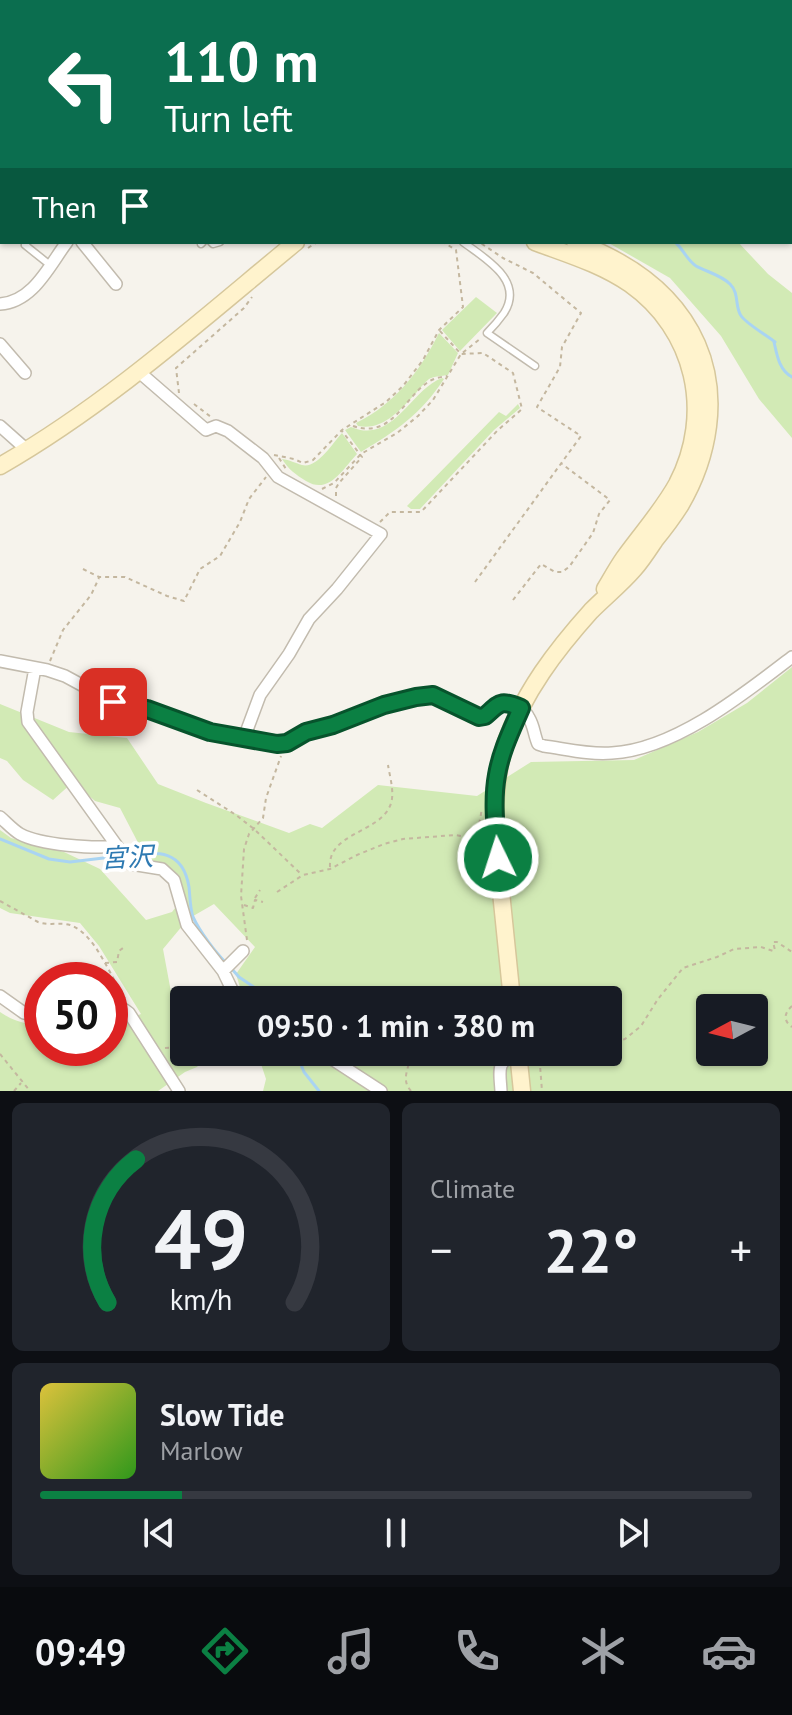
<!DOCTYPE html>
<html lang="en">
<head>
<meta charset="utf-8">
<style>
  body { margin:0; font-family:"PT Sans","Noto Sans JP",sans-serif; background:#20242c; color:#f1f3f6; height:100vh; display:flex; flex-direction:column; font-size:30px; white-space:nowrap }
  * { box-sizing:border-box; margin:0 }
  p { font-size:26px; color:#9ea1a6 }
  .icon { flex:none; width:44px; height:44px; fill:none; stroke:currentColor; stroke-width:2; stroke-linecap:round; stroke-linejoin:round }
  .map { position:relative; height:1091px; overflow:hidden }
  .panel { display:flex; flex-direction:column; gap:12px; padding:12px; background:#0d0f14; flex:1 }
  .panel>* { flex:none }
  .top-card { position:absolute; left:0px; top:0px; width:792px; height:244px; box-shadow:0 2px 6px #0004; background:#0b6e4f; color:#fff; overflow:hidden }
  .needle { width:52px; rotate:263deg }
  .fabs { position:absolute; left:696px; top:994px; display:grid; gap:16px }
  .fabs a { display:grid; place-items:center; width:72px; height:72px; border-radius:8px; background:#171b24; box-shadow:0 2px 6px #0004; font-size:40px }
  .speed { position:absolute; left:24px; top:962px; display:flex; gap:16px; font-size:40px; font-weight:700; text-align:center }
  .speed>* { display:grid; place-content:center; width:104px; height:104px; border-radius:50%; background:#171b24; box-shadow:0 2px 6px #0004; line-height:1 }
  .speed .limit { border:12px solid #d22; background:#fff; color:#111 }
  .pin { position:absolute; display:grid; place-items:center; width:68px; height:68px; color:#fff; margin:-34px; border-radius:16px; box-shadow:0 4px 12px #0006 }
  .me { position:absolute; width:88px; margin:-44px; rotate:356deg; stroke-linejoin:round; filter:drop-shadow(0 0 6px #0008) }
  .turn { display:flex; align-items:center; gap:28px; height:168px; padding:0 32px; font-size:36px }
  .turn .icon { width:104px; height:104px; stroke-width:2.5 }
  .turn b { display:block; font-size:56px; line-height:68px }
  .then { display:flex; align-items:center; height:76px; padding:0 32px; background:#0003; gap:16px; font-size:30px }
  .big { font-size:60px; font-weight:600; line-height:1.1 }
  .panel .tile { flex:1; display:flex; flex-direction:column; justify-content:center; gap:12px; min-width:0; padding:0 28px; border-radius:12px; background:#20242c }
  .panel .dial { align-items:center; gap:0 }
  .dial svg { height:208px; overflow:visible; fill:none; stroke:#363941; stroke-width:7; stroke-linecap:round; text-anchor:middle }
  .dial text { fill:#f1f3f6; stroke:none }
  .song { display:flex; align-items:center; gap:24px }
  .cover { width:96px; height:96px; border-radius:12px; background:linear-gradient(135deg,hsl(50 70% 55%),hsl(110 70% 35%)) }
  .played { height:8px; border-radius:4px; background:linear-gradient(90deg,#0b8043 20%,#363941 20%) }
  .keys { display:flex; justify-content:space-around; direction:ltr }
  .heat { display:flex; justify-content:space-between; align-items:center; font-size:44px; direction:ltr }
  .panel .tiles { flex:1; display:grid; gap:12px; grid-template-columns:1fr 1fr }
  .tile:last-child { grid-column:span 2 }
  .trip { position:absolute; left:170px; top:986px; width:452px; height:80px; border-radius:8px; background:#171b24; box-shadow:0 2px 6px #0004; font-weight:600; line-height:80px; text-align:center }
  .dock { display:flex; height:128px; justify-content:space-around; align-items:center; background:#090b0e; color:#9ea1a6 }
  .dock .icon { width:56px; height:56px }
  .dock .active { color:#0b8043 }
  .dock b { font-size:36px; color:#f1f3f6 }
  .map>svg:first-child { display:block }
</style>
</head>
<body>
<div class="map">
<svg width="792" height="1091" viewBox="0 0 792 1091">
  <rect width="100%" height="100%" fill="#f6f3ec"/>
  <path fill="#d2eab5" fill-rule="evenodd" d="M607,242h131l30,32 24,19v145l-33,-39 -38,-63 -51,-58z
    M476,297l21,16 -37,38 -18,-21z
    M439,333l19,20 -10,22c-7,1 -13,1 -19,4 -5,4 -9,9 -13,14 -16,17 -33,38 -58,33l-2,-3c39,-19 64,-52 83,-90z
    M442,378l2,1c-23,35 -48,52 -83,73l-16,-22 6,-3c42,18 59,-37 91,-49z
    M518,404l2,4 -26,22 -74,79h-9l-4,-3 92,-94 7,4z
    M342,433l15,21c-15,16 -28,41 -51,27 -11,-7 -17,-11 -24,-22 8,1 13,4 20,6 15,4 30,-21 40,-32z
    M792,667v424h-529l3,-12 -9,-27h351v-52h-362l-4,-6 -6,-20 19,-27 -41,-43 -26,15 -25,30 11,59 10,6v38h26l-13,15 -12,5 -27,19h-158v-79c13,9 27,13 42,13v23h68v-22l31,-12 -42,-68 -19,-23 -70,-10 -10,-5v-78l11,8 53,14 36,17 46,51 26,-8 13,-17 -6,-20 -34,-19 -25,-48 -25,-7 -22,-19 -20,18 -30,-20 -16,-19 -7,-3v-54l69,28 58,6 31,46 48,19 83,30 21,-9 12,4 56,-43 99,11 54,-34 103,-2 64,-28 49,-29zM710,1008h44v44h-44z"/>
  <g fill="none" stroke-linecap="round" stroke-linejoin="round">
    <path stroke="#a9d4f2" stroke-width="3" d="M399,0l1,2
      M675,242c8,7 12,18 21,24 11,6 25,9 34,18 9,9 5,20 10,30 4,9 27,21 35,28h-1c3,13 5,28 18,35
      M0,839l49,20 21,3 50,-6
      M128,855c30,-4 55,-5 61,32 1,9 1,22 4,30 7,15 22,35 33,46
      M231,968l8,9 34,23
      M296,1052l8,20 15,19"/>
    <g stroke="#c2bbae" stroke-width="9">
      <path id="lane" d="M0,0l4,2
        M0,202l2,-2
        M27,242l-2,3 25,20
        M211,242l2,2 7,-2
        M463,242c21,16 62,38 41,71 -5,7 -11,14 -17,20l48,33
        M201,244l2,-2"/>
    </g>
    <g stroke="#c2bbae" stroke-width="14">
      <path id="street" d="M154,0l1,2
        M312,0l4,2
        M514,0l2,2
        M637,0l1,2
        M271,2l2,-2
        M338,2l1,-2
        M556,2l1,-2
        M0,58h2
        M0,141l2,-1
        M790,200l2,1
        M82,242l34,42
        M0,304c33,-2 49,-38 67,-62
        M0,344l25,29
        M138,371l68,59 10,-4 12,5 35,27 15,19 103,57 -44,55 -28,30 -20,35 -29,41 -16,43
        M0,426l27,24
        M0,661l47,9 18,6 48,26 34,7 63,23 67,12 10,-1 19,-11 27,-7 51,-20 32,-8 17,-2 46,22 6,-1c5,-4 10,-12 16,-13 10,-3 24,6 28,15 5,8 5,17 9,26l6,2c22,3 46,9 68,7 62,-3 132,-59 180,-96
        M35,668l-8,44 1,10 99,138 4,4 31,5 12,11 13,45 36,46 14,29
        M0,817c7,6 13,13 20,17 20,11 75,15 97,12
        M223,971l20,-20
        M0,996l24,17 18,2
        M110,1011l15,-1 4,3 50,78
        M321,1052l60,39
        M501,1091c-1,-20 -6,-31 17,-36"/>
    </g>
    <g stroke="#d6c79b" stroke-width="19">
      <path id="secondary" d="M110,0l2,2
        M124,0l3,2
        M682,2l2,-2
        M535,242c32,12 66,22 95,42 65,46 84,129 47,200 -15,27 -35,49 -53,74 -7,10 -13,21 -19,31
        M0,466c108,-62 200,-145 296,-224
        M512,1000c-4,-36 -7,-72 -11,-108 -5,-50 -12,-101 5,-150 18,-50 50,-92 85,-131 14,-14 30,-27 43,-42 8,-9 15,-20 21,-29 9,-11 18,-23 25,-34 29,-49 40,-110 17,-162 -23,-52 -70,-83 -122,-102
        M518,1052l4,39"/>
    </g>
    <path stroke="#c4b79f" stroke-width="2" stroke-dasharray="4 4" stroke-linecap="butt" d="M308,248l9,-6
      M179,393l-3,-25 68,-60 8,-11
      M194,404l17,13
      M353,426c39,13 50,-27 75,-44 6,-4 13,-5 19,-6
      M274,455l20,4 9,4 10,-3 29,-30 44,-28 17,-16 20,-26 16,-30 24,-23 -7,-57 -13,-8
      M279,458l7,11
      M322,489l12,-6 27,-29 36,-21 21,-17 15,-16 28,-46 19,-15
      M336,496v-8l3,-5 23,-26 -20,-26
      M380,522l10,-10h31l76,-81 25,-22 -9,-36 -30,-20 -22,1 -22,-24
      M83,569l16,8h26l42,19 17,5 16,-32 20,-13 20,-34 9,-23 17,-22
      M475,582l106,-146 -44,-29 23,-40 2,-20 19,-34 -48,-40 -30,-15 -24,-16
      M513,600l28,-36 14,8h7l7,-5 24,-34 6,-19 11,-14 -48,-36
      M50,661l13,-31 28,-35 8,-17
      M197,790l39,25 18,14 47,45
      M330,867c-2,-33 46,-34 59,-59 7,-12 1,-30 -1,-43
      M277,892l26,-17 27,-6 27,-14 27,-11 19,-5 52,-4 17,3 6,-7 4,-23
      M255,898l5,-8
      M0,901l38,21c11,4 22,0 32,3 26,9 40,52 55,73
      M244,905l9,3 2,-8 8,2
      M247,940l-6,-44 3,-47 5,-15 14,-16 3,-20 15,-42
      M105,963l12,-1 2,-11 4,-3
      M792,1006c-8,7 -9,15 0,21
      M608,1045l17,-6 16,-13 17,-27 25,-31 34,-11 17,-8 27,-2 12,4 2,-1 -2,-8h4l15,10
      M165,1048l19,-1
      M539,1052l3,39
      M554,1052l11,4 12,-4
      M0,1054l30,37
      M14,1091l7,-8
      M411,1091c-8,-9 -5,-17 -2,-28l4,-3"/>
    <use href="#lane" stroke="#fff" stroke-width="6"/>
    <use href="#street" stroke="#fff" stroke-width="11"/>
    <use href="#secondary" stroke="#fff3cd" stroke-width="16"/>
  </g>
  <g fill="none" stroke-linecap="round" stroke-linejoin="round">
    <g stroke="#07532c" stroke-width="20">
      <path id="route" d="M113,702l34,7 63,23 67,12 10,-1 19,-11 27,-7 51,-20 32,-8 17,-2 46,22 6,-1c15,-13 15,-17 36,-8 -9,21 -20,43 -24,67 -5,27 -1,56 1,83"/>
    </g>
    <use href="#route" stroke="#0b8043" stroke-width="14"/>
  </g>
  <g text-anchor="middle" dominant-baseline="central" stroke-width="7" stroke-linejoin="round" paint-order="stroke">
    <g font-size="26" font-style="italic" fill="#2e7ab2" stroke="#fff">
      <text transform="translate(127 857) rotate(-3)">宮沢</text>
    </g>
  </g>
</svg>
<div class="fabs">
<a><svg class="needle" viewBox="-14 -14 28 28"><path d="M0-13l5 13h-10z" fill="#e53935"/><path d="M0 13l5-13h-10z" fill="#9ea1a6"/></svg></a>
</div>
<div class="speed"><div class="limit">50</div></div>
<div class="pin" style="left:113px;top:702px;background:#d93025"><svg class="icon" aria-label="arrive" viewBox="0 0 24 24"><path d="M6 21V4h12l-3 4 3 4H6"/></svg></div>
<svg class="me" style="left:498px;top:858px" viewBox="-20 -20 40 40"><circle r="17" fill="#0b8043" stroke="#fff" stroke-width="3"/><path d="M0-11L8 9 0 5-8 9z" fill="#fff"/></svg>
<div class="trip">09:50 · 1 min · 380 m</div>
<div class="top-card">
<div class="turn"><svg class="icon" aria-label="left" viewBox="0 0 24 24"><path d="M17 20v-9H6M10 6l-5 5 5 5"/></svg><div><b>110 m</b>Turn left</div></div>
<div class="then">Then<svg class="icon" aria-label="arrive" viewBox="0 0 24 24"><path d="M6 21V4h12l-3 4 3 4H6"/></svg></div>
</div>
</div>
<section class="panel">
<div class="tiles">
<div class="tile dial"><svg viewBox="0 0 100 80">
<path d="M14 69A42 42 0 1 1 86 69"/>
<path d="M14 69A42 42 0 0 1 25 14" stroke="#0b8043"/>
<text x="50" y="56" font-size="32" font-weight="700">49</text>
<text x="50" y="72" font-size="11">km/h</text>
</svg></div>
<div class="tile"><p>Climate</p>
<div class="heat"><a>−</a><b class="big">22°</b><a>+</a></div>
</div>
<div class="tile">
<div class="song"><i class="cover"></i><div><b>Slow Tide</b><p>Marlow</p></div></div>
<div class="played"></div>
<div class="keys"><svg class="icon" aria-label="previous" viewBox="0 0 24 24"><path d="M18 5L8 12l10 7zM5 5v14"/></svg><svg class="icon" aria-label="pause" viewBox="0 0 24 24"><path d="M8 5v14M16 5v14"/></svg><svg class="icon" aria-label="next" viewBox="0 0 24 24"><path d="M6 5l10 7-10 7zM19 5v14"/></svg></div>
</div>
</div>
</section>
<nav class="dock">
<b>09:49</b>
<svg class="icon active" aria-label="directions" viewBox="0 0 24 24"><path d="M12 3l9 9-9 9-9-9zM9 14v-3h6M13 9l2 2-2 2"/></svg>
<svg class="icon" aria-label="music" viewBox="0 0 24 24"><path d="M9 18V5l10-2v13"/><circle cx="6" cy="18" r="3"/><circle cx="16" cy="16" r="3"/></svg>
<svg class="icon" aria-label="phone" viewBox="0 0 24 24"><path d="M5 4h4l2 5-3 2q2 4 5 5l2-3 5 2v4C11 20 4 13 5 4z"/></svg>
<svg class="icon" aria-label="climate" viewBox="0 0 24 24"><path d="M12 3v18M4 7l16 10M4 17L20 7"/></svg>
<svg class="icon" aria-label="car" viewBox="0 0 24 24"><path d="M5 17H2v-5l4-1 3-4h7l3 4 3 1v5h-3M9 17h6M6 11h13"/><circle cx="7" cy="17" r="2"/><circle cx="17" cy="17" r="2"/></svg>
</nav>
</body>
</html>
